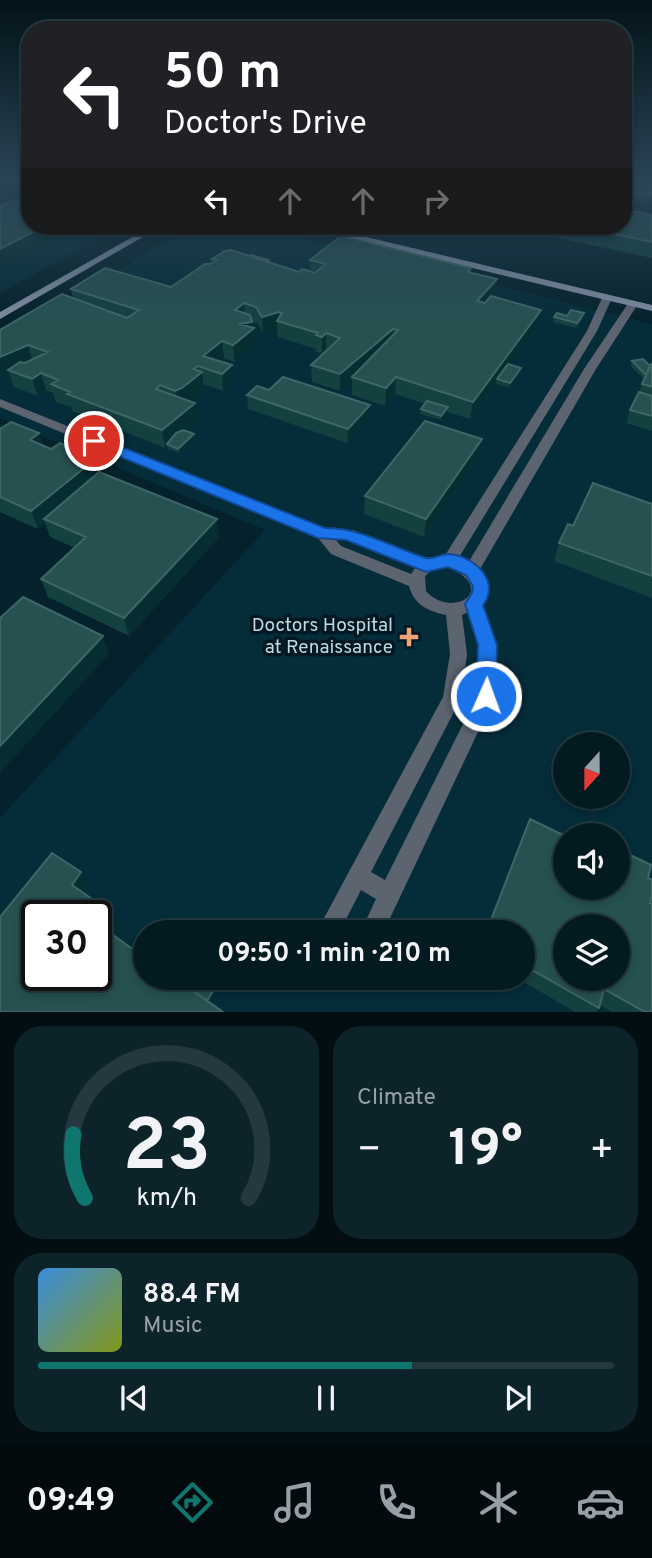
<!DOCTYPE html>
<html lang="en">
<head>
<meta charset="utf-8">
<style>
  body { margin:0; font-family:Overpass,sans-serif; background:#0d232a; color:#f1f3f6; height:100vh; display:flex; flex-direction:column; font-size:26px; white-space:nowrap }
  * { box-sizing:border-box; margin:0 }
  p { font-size:23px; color:#97a1a5 }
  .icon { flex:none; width:38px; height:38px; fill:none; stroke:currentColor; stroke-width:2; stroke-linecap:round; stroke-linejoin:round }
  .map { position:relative; height:1012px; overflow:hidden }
  .drawer { display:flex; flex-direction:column; gap:14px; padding:14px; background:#020e12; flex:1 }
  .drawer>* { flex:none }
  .guide { position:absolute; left:21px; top:21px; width:611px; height:214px; border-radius:28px; box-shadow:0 4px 10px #0003,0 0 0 2px #25383f; background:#202124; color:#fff; overflow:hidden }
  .needle { width:46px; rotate:201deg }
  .buttons { position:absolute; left:553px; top:732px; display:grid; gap:14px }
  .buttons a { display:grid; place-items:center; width:77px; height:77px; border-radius:50%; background:#041a21; box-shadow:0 4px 10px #0003,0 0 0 2px #25383f; font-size:35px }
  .speed { position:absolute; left:21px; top:900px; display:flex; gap:14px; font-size:35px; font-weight:700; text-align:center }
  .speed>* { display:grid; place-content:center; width:91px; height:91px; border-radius:50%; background:#041a21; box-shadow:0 4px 10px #0003,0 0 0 2px #25383f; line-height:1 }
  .speed .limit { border:4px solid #111; border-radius:10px; background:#fff; color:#111 }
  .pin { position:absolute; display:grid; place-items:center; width:60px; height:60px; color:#fff; margin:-30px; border:4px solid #fff; border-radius:50%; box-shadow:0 2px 7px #0007 }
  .me { position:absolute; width:77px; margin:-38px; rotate:2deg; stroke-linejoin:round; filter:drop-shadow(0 0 5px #0008) }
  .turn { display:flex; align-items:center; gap:24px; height:147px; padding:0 28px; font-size:32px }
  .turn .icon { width:91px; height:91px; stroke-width:2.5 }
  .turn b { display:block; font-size:49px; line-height:60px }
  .lanes { display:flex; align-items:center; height:66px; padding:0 28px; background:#0003; justify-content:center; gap:35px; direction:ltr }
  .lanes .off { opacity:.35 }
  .big { font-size:52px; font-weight:700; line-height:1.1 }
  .drawer .card { flex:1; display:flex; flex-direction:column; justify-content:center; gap:10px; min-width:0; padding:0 24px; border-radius:28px; background:#0d232a }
  .drawer .dial { align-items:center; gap:0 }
  .dial svg { height:182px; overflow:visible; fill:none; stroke:#25383f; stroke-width:7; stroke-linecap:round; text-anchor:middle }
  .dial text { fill:#f1f3f6; stroke:none }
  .song { display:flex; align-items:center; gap:21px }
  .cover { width:84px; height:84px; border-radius:10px; background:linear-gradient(135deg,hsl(210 70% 55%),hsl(70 70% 35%)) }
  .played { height:7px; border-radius:4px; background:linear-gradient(90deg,#0f766e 65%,#25383f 65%) }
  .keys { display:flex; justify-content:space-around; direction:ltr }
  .heat { display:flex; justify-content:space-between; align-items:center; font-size:38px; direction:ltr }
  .drawer .tiles { flex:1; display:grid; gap:14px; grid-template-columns:1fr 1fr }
  .card:last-child { grid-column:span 2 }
  .trip { position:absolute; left:133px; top:920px; width:402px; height:70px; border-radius:35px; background:#041a21; box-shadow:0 4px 10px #0003,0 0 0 2px #25383f; font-weight:700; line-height:70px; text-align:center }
  .dock { display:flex; height:112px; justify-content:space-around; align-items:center; background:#020a0d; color:#97a1a5 }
  .dock .icon { width:49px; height:49px }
  .dock .active { color:#0f766e }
  .dock b { font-size:32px; color:#f1f3f6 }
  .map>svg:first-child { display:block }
</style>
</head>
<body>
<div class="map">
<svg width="652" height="1012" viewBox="0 0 652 1012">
  <rect width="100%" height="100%" fill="#05222c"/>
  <path fill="#052c39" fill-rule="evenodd" d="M0,180h30v46h93l-123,67z
    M193,226h63l396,98v688h-652v-194l265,-288 -265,-112v-78zM565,744h53v52h-53zM565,835h53v52h-53zM37,915h59v60h-59zM565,926h53v52h-53zM145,933h378v45h-378z"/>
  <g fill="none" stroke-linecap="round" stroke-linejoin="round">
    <path fill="#5c6470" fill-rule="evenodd" d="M636,180h16v4l-15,-2z
      M607,295l5,3 -15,33 -139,228 10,4 116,-194 45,-67h8l1,2 -42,65 -117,202 6,8 3,10 -6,15 14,40 -1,52 -112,237h-23l16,-34 -15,-9 -22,43h-23l127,-236 7,-43 -4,-39c-18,-4 -32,-10 -37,-29l-78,-32 -13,-16 -318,-131v-8l324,130 29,1 74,30 17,-3 143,-226 15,-33zM335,539h11l69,29 -4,6 -70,-28zM448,567c52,23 4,53 -22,24l-1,-15 6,-5zM469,612l11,32 -3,52 -2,4 -13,-6 5,-40 -5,-39zM456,708l12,6 -83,166 -14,-8z"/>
    <path fill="#7e8b9f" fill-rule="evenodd" d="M152,226h10l-162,93v-7z
      M306,226h14l332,79v6l-342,-82z"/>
  </g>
  <path fill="#134140" d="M652,184v12l-5,8 -24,-5v-10z
    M652,215v43l-108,-23 2,-9h77z
    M504,226h23l-3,4z
    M249,256l20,4v2l30,10 11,-1v-11l161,8v5l26,6 -3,16 -1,2 44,30 -27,37 10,8 -11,16 -13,-4 -26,35 -23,-7 -6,8 -21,-6 1,-5 4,-5 -30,-10 -10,12 -33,-11v-15l-12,11 -28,-9 -1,-17 16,-15 -5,3 -6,-1v-3l-38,-12 -1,-8 -14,4 -6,-10 -5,-1 3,23 -20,17 -11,-4 -4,3 12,4 2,17 -11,9 -20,-7 1,5 -14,12 7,19 -12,11 9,3 1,5 -16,14 -11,-4 -1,-3 -2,2 -93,-37 -1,-4 -15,-5 -3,-9 -7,-3 -8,6 -24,-9 -5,-14 -9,3v-46l73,-32 -2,-9 100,-2 39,-23 3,-1 -1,-4z
    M567,316l16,2 -7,10 -23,-6 1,-5z
    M632,361l18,5 2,-3v68l-26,-8 4,-13 9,-18 5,-13 -13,-13z
    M247,395l123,10 -1,14 -22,24 -99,-34z
    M0,426l1,2 38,5 4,13 8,3 38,5 5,18 -4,3 1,3 128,59 -90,99 -81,-39 -7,-18 34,-31 -25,-11 -5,-14 -7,6 -38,-17z
    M478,457l-54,80 -60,-23 1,-18z
    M652,504v94l-98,-37 5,-18 14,-17z
    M648,878l2,25 2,109h-40l-12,-7 -4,7h-21l-58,-34h6v-45z"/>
  <path fill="#062e31" d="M30,226h35v12l-18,2 -2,-6 2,8 -47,25v-18z
    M497,279l-3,16 -19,22 2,-16z
    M244,303l1,17 7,2 1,7 1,-1 1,17 -20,17 -2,-17 2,-35z
    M541,310l-4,17 -38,53 -2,-1 -1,5 -26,35 3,-17z
    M279,312v9h-2v8l-14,4 -1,-16z
    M393,329l-2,16 -39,32v3l-12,11v-17z
    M326,333v17l-4,3v-16z
    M222,341l2,17 -15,12 -6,-14z
    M28,345l5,17 -25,8 1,3 -9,3v-19z
    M232,365l2,17 -11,9 -1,-17z
    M198,366l1,8 3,-2 2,17 -20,17 -6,2 -3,-17 19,-22z
    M521,368l-1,4 -11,16 1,-5z
    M41,373l5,17 -8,6 -6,-17z
    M396,377l-1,17 -10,12 1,-18z
    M195,403l2,17 -28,25 -2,-1v2l-2,2 -3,-18z
    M370,405l-1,14 -22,24 1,-14z
    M448,407l-1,5 -6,8v-4z
    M39,433l6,18 -15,-11z
    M194,434l1,5 -16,14 -1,-4z
    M482,439l-4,18 -54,80 2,-18z
    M89,454l5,18 -4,3 2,8 -48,36 1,4 -7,6 -7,-18 49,-50z
    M217,519l2,18 -90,99 -5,-18z
    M103,636l6,18 -109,119v-27z
    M81,872l8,15 -9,13 -8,-15z
    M112,913l7,14 -10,14 -7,-14z
    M221,978h3l-18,31 -1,-3z"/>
  <path fill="#265151" stroke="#3f6667" stroke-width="2" fill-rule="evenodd" d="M629,180l23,4v7l-3,5 -26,-5v-2z
    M15,200l15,4v18l-2,1h2v3l13,1 -43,22v-43z
    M623,209l29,6v27l-76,-16h47z
    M341,236l130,32 -3,4 29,7 -20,22 8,2 6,-7 50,14 -68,92 -77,-25 -10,11 -34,-11 46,-47 -5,-1 -53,45 -29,-9 29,-27 -14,-5 -4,4 -6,-2 2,-2 -41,-12 5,-8 -3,-1 -17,5 -6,-10 -12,-4 -9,7 15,5 2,7 -13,2 15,4 -21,17 -11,-4 -19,15 29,9 -10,9 -24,-8 -4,3 8,3 -20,16 -7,3 -15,-6 -4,4 39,14 -33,27 -95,-36 3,-2 -19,-8 7,-4 -17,-7 -9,6 -24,-9 12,-8 5,1 23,-11 -20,-7 -28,12v-27l62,-36 65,24 12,-8 -68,-21 34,-21 66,19 34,-23h5l7,-4 -5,-1 13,-8 6,-1 68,22 3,-3 13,4 11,-9 -16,-4z
    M251,255l18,5 -2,2 -18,-6z
    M571,310l13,3 -7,10 -23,-6 3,-4 10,3z
    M643,359l7,7 -4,9 -14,-14z
    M652,363v24l-10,-3z
    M508,364l13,4 -11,15 -13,-4z
    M283,377l87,28 -22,24 -101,-34 10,-9 12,4z
    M639,392l13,4v20l-22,-6z
    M427,401l21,6 -7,9 -20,-7z
    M425,421l57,18 -56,80 -61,-23z
    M11,422l28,11 -9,7 21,9 9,-6 29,11 -9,7 8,4 -57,46 -31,-14v-68z
    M183,430l11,4 -16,15 -11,-5 9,-11z
    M99,472l118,47 -93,99 -83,-39 45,-42 -42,-18z
    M593,483l59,21v72l-93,-33 9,-19 5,2z
    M23,597l80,39 -103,110v-128z
    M530,819l35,17v51h53v-38l33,16 -3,13 4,2v16l-2,7 2,1v108h-7l-41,-23 -5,19 -76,-43v-32h-37zM565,926h53v52h-53z
    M52,853l29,19 -9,13 40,28 -10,14 43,31v20h30l48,34h-223v-95zM37,915h59v60h-59z
    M175,978h46l-14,23z"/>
  <linearGradient id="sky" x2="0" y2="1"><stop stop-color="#031318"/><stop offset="0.56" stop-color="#2a4456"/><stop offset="1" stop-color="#2a4456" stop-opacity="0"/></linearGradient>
  <rect width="652" height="322" fill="url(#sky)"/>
  <path fill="#1a73e8" stroke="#114b97" stroke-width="2" d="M94,436l231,92c37,0 64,18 98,29 9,4 17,-3 26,-3 26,2 52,28 34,51l14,40 -1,51 -3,6 -7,3 -7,-3 -3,-6 2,-51 -13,-41 7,-11 1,-7 -7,-11 -18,-8 -22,5 -80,-32 -28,-2 -229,-94 -2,-3z"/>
  <path fill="#efa377" stroke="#001822" stroke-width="2.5" d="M405.5 626.5h7v7h7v7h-7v7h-7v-7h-7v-7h7z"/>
  <g text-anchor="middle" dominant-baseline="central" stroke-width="7" stroke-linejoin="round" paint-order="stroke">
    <g font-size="19" fill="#c3d7df" stroke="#001822" text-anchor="end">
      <text x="393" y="626">Doctors Hospital<tspan x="393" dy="22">at Renaissance</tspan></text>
    </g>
  </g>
</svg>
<div class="buttons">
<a><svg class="needle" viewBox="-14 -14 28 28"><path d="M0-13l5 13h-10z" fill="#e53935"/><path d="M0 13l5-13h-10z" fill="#97a1a5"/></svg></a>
<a><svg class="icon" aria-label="sound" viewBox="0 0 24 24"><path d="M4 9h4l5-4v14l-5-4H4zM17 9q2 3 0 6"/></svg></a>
<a><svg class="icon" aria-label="layers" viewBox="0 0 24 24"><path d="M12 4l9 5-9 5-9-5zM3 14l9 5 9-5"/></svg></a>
</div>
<div class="speed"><div class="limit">30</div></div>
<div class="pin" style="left:94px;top:441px;background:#d93025"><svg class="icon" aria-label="arrive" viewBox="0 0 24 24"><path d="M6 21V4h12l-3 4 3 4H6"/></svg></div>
<svg class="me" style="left:486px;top:696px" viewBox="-20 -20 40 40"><circle r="17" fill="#1a73e8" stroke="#fff" stroke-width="3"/><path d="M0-11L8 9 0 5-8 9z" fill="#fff"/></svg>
<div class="trip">09:50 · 1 min · 210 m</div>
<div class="guide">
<div class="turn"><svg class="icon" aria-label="left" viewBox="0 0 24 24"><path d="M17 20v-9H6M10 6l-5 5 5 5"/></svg><div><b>50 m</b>Doctor's Drive</div></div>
<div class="lanes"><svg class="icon" aria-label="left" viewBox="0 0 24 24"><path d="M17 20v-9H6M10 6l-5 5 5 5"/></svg><svg class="icon off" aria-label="ahead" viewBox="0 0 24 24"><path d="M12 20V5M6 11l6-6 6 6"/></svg><svg class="icon off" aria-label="ahead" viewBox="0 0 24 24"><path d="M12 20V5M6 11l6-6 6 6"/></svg><svg class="icon off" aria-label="right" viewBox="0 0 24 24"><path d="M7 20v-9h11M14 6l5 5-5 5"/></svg></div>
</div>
</div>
<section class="drawer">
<div class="tiles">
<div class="card dial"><svg viewBox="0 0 100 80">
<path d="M14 69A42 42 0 1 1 86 69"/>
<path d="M14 69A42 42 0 0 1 9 41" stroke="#0f766e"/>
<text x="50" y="56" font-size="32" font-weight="700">23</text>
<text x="50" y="72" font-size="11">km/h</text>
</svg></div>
<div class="card"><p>Climate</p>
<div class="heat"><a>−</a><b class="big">19°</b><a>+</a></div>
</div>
<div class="card">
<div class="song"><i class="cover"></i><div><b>88.4 FM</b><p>Music</p></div></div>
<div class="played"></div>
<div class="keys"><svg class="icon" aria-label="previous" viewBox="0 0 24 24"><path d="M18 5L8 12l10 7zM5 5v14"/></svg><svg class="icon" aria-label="pause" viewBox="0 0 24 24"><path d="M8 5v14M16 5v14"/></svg><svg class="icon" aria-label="next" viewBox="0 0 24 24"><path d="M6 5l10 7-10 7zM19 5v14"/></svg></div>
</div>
</div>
</section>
<nav class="dock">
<b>09:49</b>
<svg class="icon active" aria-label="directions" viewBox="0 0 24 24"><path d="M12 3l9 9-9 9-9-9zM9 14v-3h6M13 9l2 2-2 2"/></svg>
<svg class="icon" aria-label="music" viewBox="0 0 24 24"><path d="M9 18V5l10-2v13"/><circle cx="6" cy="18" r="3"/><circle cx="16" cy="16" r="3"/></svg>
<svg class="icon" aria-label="phone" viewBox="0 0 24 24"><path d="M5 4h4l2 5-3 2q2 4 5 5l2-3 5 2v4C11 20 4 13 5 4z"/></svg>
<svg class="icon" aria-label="climate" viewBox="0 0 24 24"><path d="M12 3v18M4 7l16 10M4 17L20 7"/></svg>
<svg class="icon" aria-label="car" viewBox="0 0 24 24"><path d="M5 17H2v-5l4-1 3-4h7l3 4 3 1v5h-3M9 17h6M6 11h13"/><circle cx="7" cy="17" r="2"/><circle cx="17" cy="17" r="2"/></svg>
</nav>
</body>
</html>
